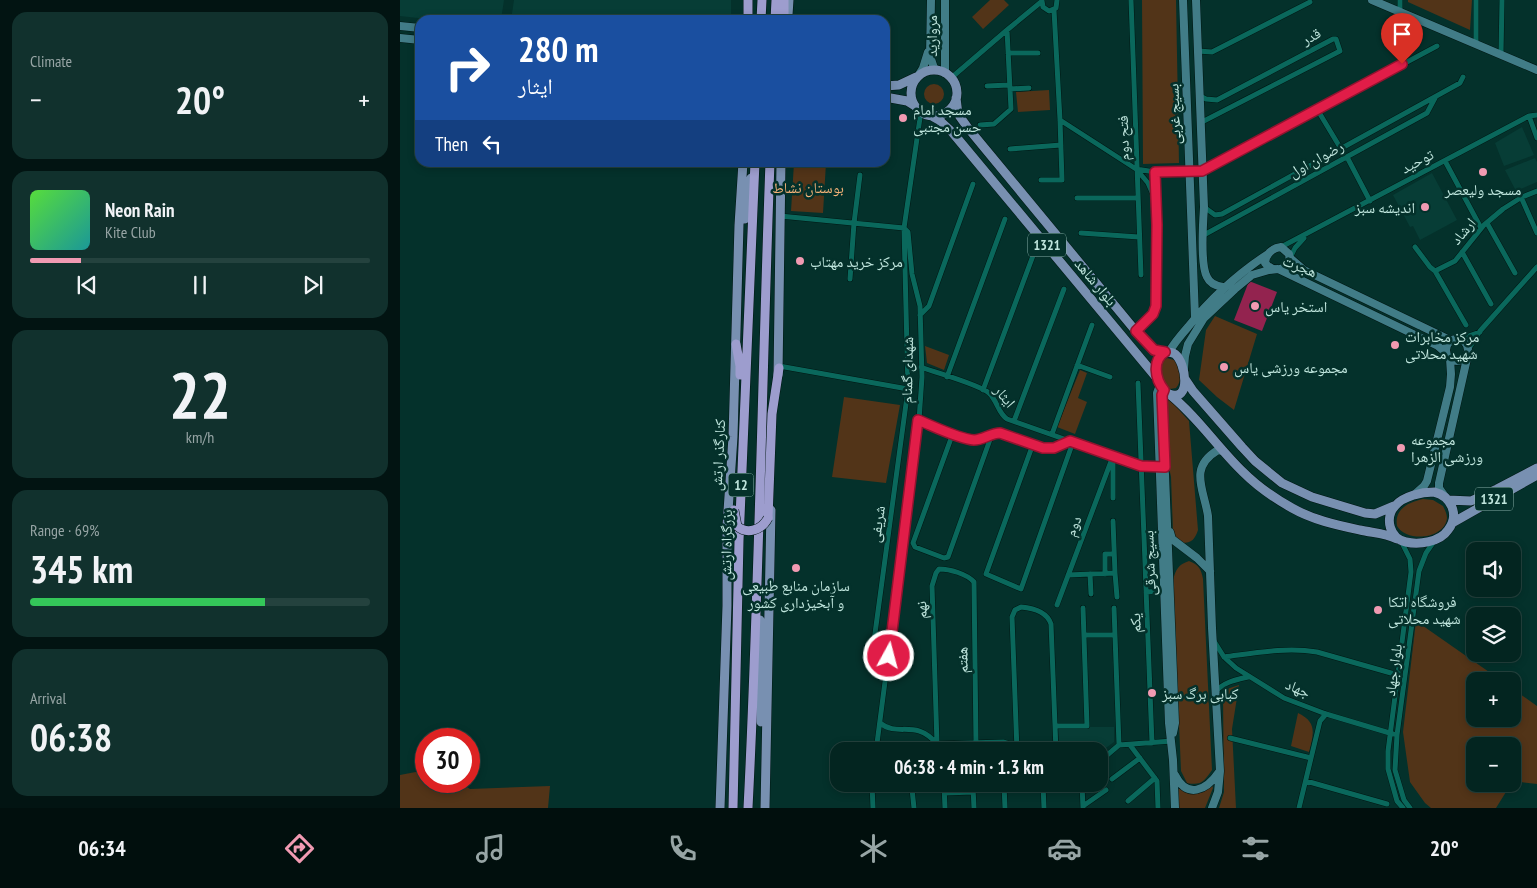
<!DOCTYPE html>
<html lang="en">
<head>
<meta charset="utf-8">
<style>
  body { margin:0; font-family:"PT Sans Narrow","Noto Naskh Arabic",sans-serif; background:#11312d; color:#f1f3f6; height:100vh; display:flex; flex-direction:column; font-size:19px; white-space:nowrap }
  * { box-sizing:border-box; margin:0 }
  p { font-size:16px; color:#97a5a5 }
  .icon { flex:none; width:28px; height:28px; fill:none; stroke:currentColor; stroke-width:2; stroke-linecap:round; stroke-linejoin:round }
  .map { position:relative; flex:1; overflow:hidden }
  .drawer { display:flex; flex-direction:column; gap:12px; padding:12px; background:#021412; width:400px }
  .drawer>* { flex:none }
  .hud { position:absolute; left:15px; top:15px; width:475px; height:152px; border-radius:15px; box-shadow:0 2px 8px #0003,0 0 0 1px #24423e; background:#1a4fa0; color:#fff; overflow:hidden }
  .buttons { position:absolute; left:1066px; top:542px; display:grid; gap:10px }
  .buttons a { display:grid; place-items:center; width:55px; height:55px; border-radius:10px; background:#032520; box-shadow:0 2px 8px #0003,0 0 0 1px #24423e; font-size:25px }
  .speed { position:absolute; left:15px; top:728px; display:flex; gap:10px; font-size:25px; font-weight:700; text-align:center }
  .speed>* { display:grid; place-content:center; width:65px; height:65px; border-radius:50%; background:#032520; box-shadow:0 2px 8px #0003,0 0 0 1px #24423e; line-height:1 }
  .speed .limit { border:8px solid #d22; background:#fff; color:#111 }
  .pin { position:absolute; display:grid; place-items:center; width:42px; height:42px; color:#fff; margin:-51px -21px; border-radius:50% 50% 50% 0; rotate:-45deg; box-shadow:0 0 5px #0007 }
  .pin .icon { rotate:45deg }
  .me { position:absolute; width:55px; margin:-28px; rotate:7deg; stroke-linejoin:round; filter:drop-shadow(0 0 4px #0008) }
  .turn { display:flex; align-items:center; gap:18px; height:105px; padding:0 20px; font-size:22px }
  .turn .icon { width:65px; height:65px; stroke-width:2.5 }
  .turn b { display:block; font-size:35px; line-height:42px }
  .then { display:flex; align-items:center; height:48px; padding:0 20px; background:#0003; gap:10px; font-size:19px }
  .big { font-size:38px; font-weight:700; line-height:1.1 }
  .drawer .card { flex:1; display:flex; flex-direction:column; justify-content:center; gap:8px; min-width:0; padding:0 18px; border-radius:15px; background:#11312d }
  .drawer .dial { align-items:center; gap:0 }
  .dial b { font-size:65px; line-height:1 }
  .song { display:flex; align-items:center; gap:15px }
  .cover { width:60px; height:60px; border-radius:8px; background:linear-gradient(135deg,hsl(110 70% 55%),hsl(180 70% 35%)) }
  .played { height:5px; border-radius:2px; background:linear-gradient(90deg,#f19ab2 15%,#24423e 15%) }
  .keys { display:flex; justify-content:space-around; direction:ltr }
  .heat { display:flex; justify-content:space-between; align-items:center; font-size:28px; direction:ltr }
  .charge { height:8px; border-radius:4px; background:linear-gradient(90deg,#34c759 69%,#24423e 0) }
  .trip { position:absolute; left:430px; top:742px; width:278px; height:50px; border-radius:15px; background:#032520; box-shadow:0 2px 8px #0003,0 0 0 1px #24423e; font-weight:700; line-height:50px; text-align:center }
  .tab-bar { display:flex; height:80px; justify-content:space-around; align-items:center; background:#010f0d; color:#97a5a5 }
  .tab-bar .icon { width:35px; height:35px }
  .tab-bar .active { color:#f19ab2 }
  .tab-bar b { font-size:22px; color:#f1f3f6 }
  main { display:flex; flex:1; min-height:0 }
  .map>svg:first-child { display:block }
</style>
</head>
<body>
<main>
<section class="drawer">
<div class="card"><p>Climate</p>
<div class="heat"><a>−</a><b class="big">20°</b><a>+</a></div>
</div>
<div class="card">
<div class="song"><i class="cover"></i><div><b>Neon Rain</b><p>Kite Club</p></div></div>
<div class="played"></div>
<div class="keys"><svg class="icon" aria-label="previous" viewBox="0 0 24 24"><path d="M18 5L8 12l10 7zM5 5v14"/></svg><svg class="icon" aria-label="pause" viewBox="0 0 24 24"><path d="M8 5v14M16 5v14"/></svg><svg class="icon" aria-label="next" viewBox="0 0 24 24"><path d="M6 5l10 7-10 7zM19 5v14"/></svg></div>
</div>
<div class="card dial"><b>22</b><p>km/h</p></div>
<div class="card"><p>Range · 69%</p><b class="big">345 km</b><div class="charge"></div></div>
<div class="card"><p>Arrival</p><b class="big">06:38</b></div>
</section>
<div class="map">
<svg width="1137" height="808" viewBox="0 0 1137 808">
  <rect width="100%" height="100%" fill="#04312b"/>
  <path fill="#073d36" d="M0,0h104l-3,20h-65l-36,-4z
    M114,0h217v20h-220z
    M1122,127l12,28 -30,11 -9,-23z
    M1135,158l2,4v20l-21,9 -11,-21z
    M1032,173l25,47 -37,20 -7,-14 -3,1 -17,-32z
    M658,727h56v15l-15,11v-2h-40z"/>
  <path fill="#523418" d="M590,0h14l5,5 -26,24 -11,-12z
    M742,0h34l3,163 -36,1z
    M1008,0h64l-2,30 -62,-28z
    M524 94a10 10 0 1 1 20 0a10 10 0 1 1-20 0Z
    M649,90l1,20 -32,2 -2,-20z
    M394,163h32l-3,50 -32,-2z
    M815,316l42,18 -23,76 -17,-13 -18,-17 7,-50z
    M525,346l24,9 -5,15 -17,-7z
    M767,358l7,2c7,8 9,20 2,28l-6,1c-8,-7 -10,-17 -8,-27z
    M680,370l7,3 -9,25 9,4 -12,32 -18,-7z
    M444,397l56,8 -14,78 -54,-6z
    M766,399l6,3 17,19 9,109c-3,9 -6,13 -16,13l-6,-4 -3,-7 -2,-55 -4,-19z
    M1023,499l10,1 10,6c2,4 4,8 4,12 -2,21 -40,25 -50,8 -3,-17 12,-24 26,-27z
    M789,561c10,4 12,8 14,18l9,191c-8,11 -10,16 -25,13l-6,-12 -8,-191c3,-11 5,-15 16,-19z
    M1016,621l86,60h-27v38h37l1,-30 24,17v78l-24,-3 -1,-35h-37v38h36l-15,24h-65l-6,-5 -15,-21 -7,-50z
    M839,685l-7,44 4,79h-17l5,-16 -1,-94 4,-9z
    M898,713c19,9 16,20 11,39l-18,-6z
    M26,770v11h31l13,8 80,-3 -2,22h-148v-33z
    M812,785l1,3 -8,20h-27l-1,-21c12,5 24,8 35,-2z"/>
  <path fill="#93234f" d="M849,281l28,11 -15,39 -28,-11z"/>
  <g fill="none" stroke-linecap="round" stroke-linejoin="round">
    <g stroke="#001713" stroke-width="6">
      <path id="minor" d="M731,0l10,275
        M1000,0v12
        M1076,0v44
        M642,1l1,6 6,4 7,-3 1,-8
        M798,51l14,1 98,-50
        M608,53h30
        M1101,54l1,-54
        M551,78l56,-48 34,-28
        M587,86l22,-1
        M610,89l19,-1
        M800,96l6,3 11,1 116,-61h3l4,12 -140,72
        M917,109l24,40
        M1129,116l8,22
        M660,120l76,49 19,3 35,-2
        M580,125l14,-1 17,-15 -4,-79
        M610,149l51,-4
        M947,157l23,44
        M1045,161l36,67
        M737,170l11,13 7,16
        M802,171l235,-125
        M641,180h21l-2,-60 -6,-110
        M1121,197l16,36
        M677,198h60
        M804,207l11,8 7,-1 238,-131 3,-6
        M380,216l124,12
        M1087,223l28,50
        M681,233l58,4
        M802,236l225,-123 8,-15
        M881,247l248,-131 8,-1
        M1015,247l15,20 5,4 31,54
        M1062,252l29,52
        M890,258l5,-10 9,-10
        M1035,271l20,-10 29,-36 19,-16 19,-12 15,-6
        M450,279l4,-56 6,-48
        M520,315l9,-9 44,-122
        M736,331l17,-17 3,-8 1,-81 -2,-53
        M1060,339l20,-7
        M1068,350l12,-19 57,-64
        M677,365l33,12
        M379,366l129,23
        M521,367c15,6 57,17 68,26 8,7 9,20 18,26l134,47h19
        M547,377l58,-158
        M738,383l14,360
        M583,390l51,-137
        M519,420l49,19h13l13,-6h6l43,15h11l16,-7
        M614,421l50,-132
        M553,433l-40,110 2,4 29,11 4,-1 44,-123
        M652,434l40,-109
        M633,444l-47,130 35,15 52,-147
        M713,459v39
        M713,521l2,52
        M1001,541l9,18 1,13 -23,179v18l9,32 6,7
        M690,574l1,20
        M705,574v-20h9
        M668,575l47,-2 2,24
        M746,592l18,-1
        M657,605l56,-149
        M714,608l5,137
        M684,635h31
        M814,641l10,16 12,11 48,30 42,16 67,20
        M824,657c31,-4 62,-10 93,-5l81,23
        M471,663l37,-274 -4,-161 17,-117
        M815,692c9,-10 20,-12 33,-15
        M480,723c19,15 35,-5 57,21l66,-2 13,4
        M655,726h32l-4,-118
        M830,738l81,20
        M603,742v9
        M537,744l-5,-158 4,-13 3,-4c11,0 28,5 35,13l2,162
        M730,745l27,36 1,27
        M476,751l43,-331 3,-43 -2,-71 -8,-32 -4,-42 -4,-4
        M617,751l-5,-134 3,-7 6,-3c12,1 26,5 30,17l5,127
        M699,762l20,-17 53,-4
        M712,779l28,-21
        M906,781l81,23
        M472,784l1,24
        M544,784l1,24
        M604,784l1,24
        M643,784l1,24
        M682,784l1,24
        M573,787l1,21
        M545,793l28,-1
        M728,801l27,-23
        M683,806l23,-16
        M514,808l-2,-19 32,-4
        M899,808l21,-87 6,-7
        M1010,808l-6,-8 -9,-30 2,-35 22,-164 7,-18 9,-13"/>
    </g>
    <g stroke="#001713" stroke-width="9">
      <path id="secondary" d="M531,0l-1,56 4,12 4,2
        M783,0l12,317
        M796,0l8,207c-1,15 -4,58 3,70 3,7 9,9 16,10
        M972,0l165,70
        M0,26l20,2
        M0,38l20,2
        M545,73v-73
        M518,76l5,-8 5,-16
        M881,247l8,7c3,16 -15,20 -24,9 0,-8 7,-15 16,-16z
        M890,258l14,12 146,70
        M1046 350a11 11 0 1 1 22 0a11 11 0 1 1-22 0Z
        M769,352c5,-9 12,-17 19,-25 23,-29 48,-52 80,-73
        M784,369l1,-13 3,-12 16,-26 31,-29 17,-14 17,-5 9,-1 160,77 8,7
        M760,385l-3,8 12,330 4,37 2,48
        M765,474l10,249 -2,10
        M1015,494l9,-8 3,-5 23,-94 1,-13 -1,-15
        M1044,495l-5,-7v-5l29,-129
        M770,532l2,7 25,19 13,13
        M775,775c12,24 31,16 44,-3
        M812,808l6,-16 2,-21 -8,-143 -4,-112c-4,-27 -20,-48 10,-66l5,1"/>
    </g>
    <g stroke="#001713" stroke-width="10">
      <path id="primary" d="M388,15l1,-15
        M511 93a23 23 0 1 1 46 0a23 23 0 1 1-46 0Z
        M485,86l14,-1 17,-8
        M485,97l22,4 8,5
        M556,98l2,16 10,14 176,213c5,4 9,9 16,10 5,2 10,0 15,3 11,9 17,49 -6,40 -15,-6 -17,-34 -4,-42
        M530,115l9,5 13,12 204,245
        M345,219l6,-41
        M378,375l3,-213
        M785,379l8,12 49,56 13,14 27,22 30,14 53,16 10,1 19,-8
        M769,394c28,22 48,53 74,78 14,14 31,26 49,36 21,12 45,17 68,22 13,3 25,3 37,9
        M1034,492c17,4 26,23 14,38 -8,12 -29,15 -42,12 -16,-3 -22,-24 -11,-36 8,-10 27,-14 39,-14z
        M1048,500l23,1 26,-12 40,-21
        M1052,523l85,-48
        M360,620l1,102
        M320,808l7,-202v-80l6,-89 6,-212 4,-63
        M365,808l6,-298"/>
    </g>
    <g stroke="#001713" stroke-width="10">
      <path id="trunk" d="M348,14v-14
        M361,20l1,-20
        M375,20l1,-20
        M384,20v-20
        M336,344l4,22v9
        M368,518l4,-104 7,-46
        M333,808l6,-267 16,-379
        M348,808c11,-215 14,-430 22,-646"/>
    </g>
    <use href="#minor" stroke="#0a685c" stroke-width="5"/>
    <use href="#secondary" stroke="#417c87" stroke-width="8"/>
    <use href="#primary" stroke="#7890b1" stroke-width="9"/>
    <use href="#trunk" stroke="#9d9dce" stroke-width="9"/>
    <g stroke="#001713" stroke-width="10" stroke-linecap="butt">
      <path id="trunk-bridge" d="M334,510l3,16c10,9 25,4 31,-8"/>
    </g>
    <use href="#trunk-bridge" stroke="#9d9dce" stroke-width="9"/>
  </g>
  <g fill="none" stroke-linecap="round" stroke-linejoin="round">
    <g stroke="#92132f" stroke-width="12">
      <path id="route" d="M489,656l29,-236c15,6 41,19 56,20 9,0 17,-7 26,-7l43,15h11l16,-7 71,25 24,1 -3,-72 2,-5c-9,-11 -12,-30 1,-38l-11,-2 -18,-19 17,-17 3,-8 1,-81 -2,-53 47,-1 200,-107"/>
    </g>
    <use href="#route" stroke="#e11d48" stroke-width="9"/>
  </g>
  <g fill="#f19ab2" stroke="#04312b" stroke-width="2">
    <circle cx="503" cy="118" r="5"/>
    <circle cx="1083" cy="172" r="5"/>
    <circle cx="1025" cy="207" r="5"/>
    <circle cx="400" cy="261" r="5"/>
    <circle cx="855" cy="306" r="5"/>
    <circle cx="995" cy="345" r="5"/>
    <circle cx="824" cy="367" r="5"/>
    <circle cx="1001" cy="448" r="5"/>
    <circle cx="396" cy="568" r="5"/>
    <circle cx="978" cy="610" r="5"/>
    <circle cx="752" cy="693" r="5"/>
  </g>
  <g text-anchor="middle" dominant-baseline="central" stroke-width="5" stroke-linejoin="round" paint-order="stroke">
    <g fill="#04312b" stroke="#87afa8" stroke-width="1">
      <rect x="628" y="233.5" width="38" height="23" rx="4"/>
      <rect x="328.5" y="473.5" width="25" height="23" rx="4"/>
      <rect x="1075" y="487.5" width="38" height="23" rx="4"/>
    </g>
    <g font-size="14" font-weight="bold" fill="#bfe5dd">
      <text x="647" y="245">1321</text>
      <text x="341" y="485">12</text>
      <text x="1094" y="499">1321</text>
    </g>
    <g font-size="15" fill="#bfe5dd" stroke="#04312b">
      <text transform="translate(531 36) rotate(-90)">مروارید</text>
      <text transform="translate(911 36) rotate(-28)">قدر</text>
      <text transform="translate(774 114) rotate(-92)">بسیج غربی</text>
      <text transform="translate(723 138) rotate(-92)">فتح دوم</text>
      <text transform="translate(916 159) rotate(-29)">رضوان اول</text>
      <text transform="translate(1017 161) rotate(-28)">توحید</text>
      <text transform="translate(1063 231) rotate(-50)">ارشاد</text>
      <text transform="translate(900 266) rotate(22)">هجرت</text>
      <text transform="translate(696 282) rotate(50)">بلوار شاهد</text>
      <text transform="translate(507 370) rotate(-89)">شهدای گمنام</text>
      <text transform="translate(605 396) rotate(50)">ایثار</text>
      <text transform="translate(318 455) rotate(-87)">کنارگذر ارتش</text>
      <text transform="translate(477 524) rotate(-82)">شریفی</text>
      <text transform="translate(673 526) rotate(-69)">دوم</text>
      <text transform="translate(326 545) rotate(-89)">بزرگراه ارتش</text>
      <text transform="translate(749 563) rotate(-92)">بسیج شرقی</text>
      <text transform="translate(521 610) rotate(-92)">نهم</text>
      <text transform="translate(735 623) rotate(-92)">یکم</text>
      <text transform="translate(562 660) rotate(-91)">هفتم</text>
      <text transform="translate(993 670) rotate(-82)">بلوار جهاد</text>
      <text transform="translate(898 688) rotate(23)">جهاد</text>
    </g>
    <g font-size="15" fill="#bfe5dd" stroke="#04312b" text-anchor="start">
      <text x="513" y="109">مسجد امام<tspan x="513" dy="17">حسن مجتبی</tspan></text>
      <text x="1083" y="189" text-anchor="middle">مسجد ولیعصر</text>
      <text x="1015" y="207" text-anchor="end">اندیشه سبز</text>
      <text x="410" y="261">مرکز خرید مهتاب</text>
      <text x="865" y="306">استخر یاس</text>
      <text x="1005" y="336">مرکز مخابرات<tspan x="1005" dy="17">شهید محلاتی</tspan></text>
      <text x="834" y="367">مجموعه ورزشی یاس</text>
      <text x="1011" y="439">مجموعه<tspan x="1011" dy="17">ورزشی الزهرا</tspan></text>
      <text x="396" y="585" text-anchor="middle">سازمان منابع طبیعی<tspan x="396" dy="17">و آبخیزداری کشور</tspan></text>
      <text x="988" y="601">فروشگاه اتکا<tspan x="988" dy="17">شهید محلاتی</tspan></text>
      <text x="762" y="693">کبابی برگ سبز</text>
    </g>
    <g font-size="15" fill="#f7b479" stroke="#04312b">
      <text x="408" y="187">بوستان نشاط</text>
    </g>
  </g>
</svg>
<div class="buttons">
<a><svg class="icon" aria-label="sound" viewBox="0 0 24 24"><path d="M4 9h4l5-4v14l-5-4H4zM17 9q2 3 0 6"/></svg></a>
<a><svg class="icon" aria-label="layers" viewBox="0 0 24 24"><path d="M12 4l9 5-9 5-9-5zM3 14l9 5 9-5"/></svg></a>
<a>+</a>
<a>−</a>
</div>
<div class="speed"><div class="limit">30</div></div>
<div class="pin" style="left:1002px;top:64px;background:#d93025"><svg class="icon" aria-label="arrive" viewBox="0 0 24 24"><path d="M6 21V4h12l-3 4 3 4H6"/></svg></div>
<svg class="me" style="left:489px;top:656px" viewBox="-20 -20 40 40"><circle r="17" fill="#e11d48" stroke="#fff" stroke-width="3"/><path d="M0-11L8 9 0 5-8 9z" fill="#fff"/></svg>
<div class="trip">06:38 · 4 min · 1.3 km</div>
<div class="hud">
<div class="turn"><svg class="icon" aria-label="right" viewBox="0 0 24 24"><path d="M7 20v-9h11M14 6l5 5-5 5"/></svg><div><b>280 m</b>ایثار</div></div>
<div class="then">Then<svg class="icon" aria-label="left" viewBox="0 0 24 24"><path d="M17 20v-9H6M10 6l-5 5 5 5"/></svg></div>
</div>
</div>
</main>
<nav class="tab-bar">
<b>06:34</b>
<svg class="icon active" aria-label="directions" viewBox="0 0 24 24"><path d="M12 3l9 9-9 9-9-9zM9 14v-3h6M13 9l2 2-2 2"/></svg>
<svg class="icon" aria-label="music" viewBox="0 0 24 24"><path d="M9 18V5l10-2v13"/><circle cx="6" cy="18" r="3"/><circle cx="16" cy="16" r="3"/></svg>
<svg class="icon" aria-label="phone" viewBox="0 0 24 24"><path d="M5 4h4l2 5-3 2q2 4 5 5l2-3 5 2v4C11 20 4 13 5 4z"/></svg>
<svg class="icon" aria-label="climate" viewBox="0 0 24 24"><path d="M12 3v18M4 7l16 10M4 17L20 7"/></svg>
<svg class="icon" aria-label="car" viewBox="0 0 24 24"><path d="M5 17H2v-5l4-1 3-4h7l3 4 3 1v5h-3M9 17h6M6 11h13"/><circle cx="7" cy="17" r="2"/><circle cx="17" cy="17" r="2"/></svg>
<svg class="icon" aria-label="filters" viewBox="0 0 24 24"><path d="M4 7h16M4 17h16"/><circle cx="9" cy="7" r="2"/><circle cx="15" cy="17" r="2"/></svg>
<b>20°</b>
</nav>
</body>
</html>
